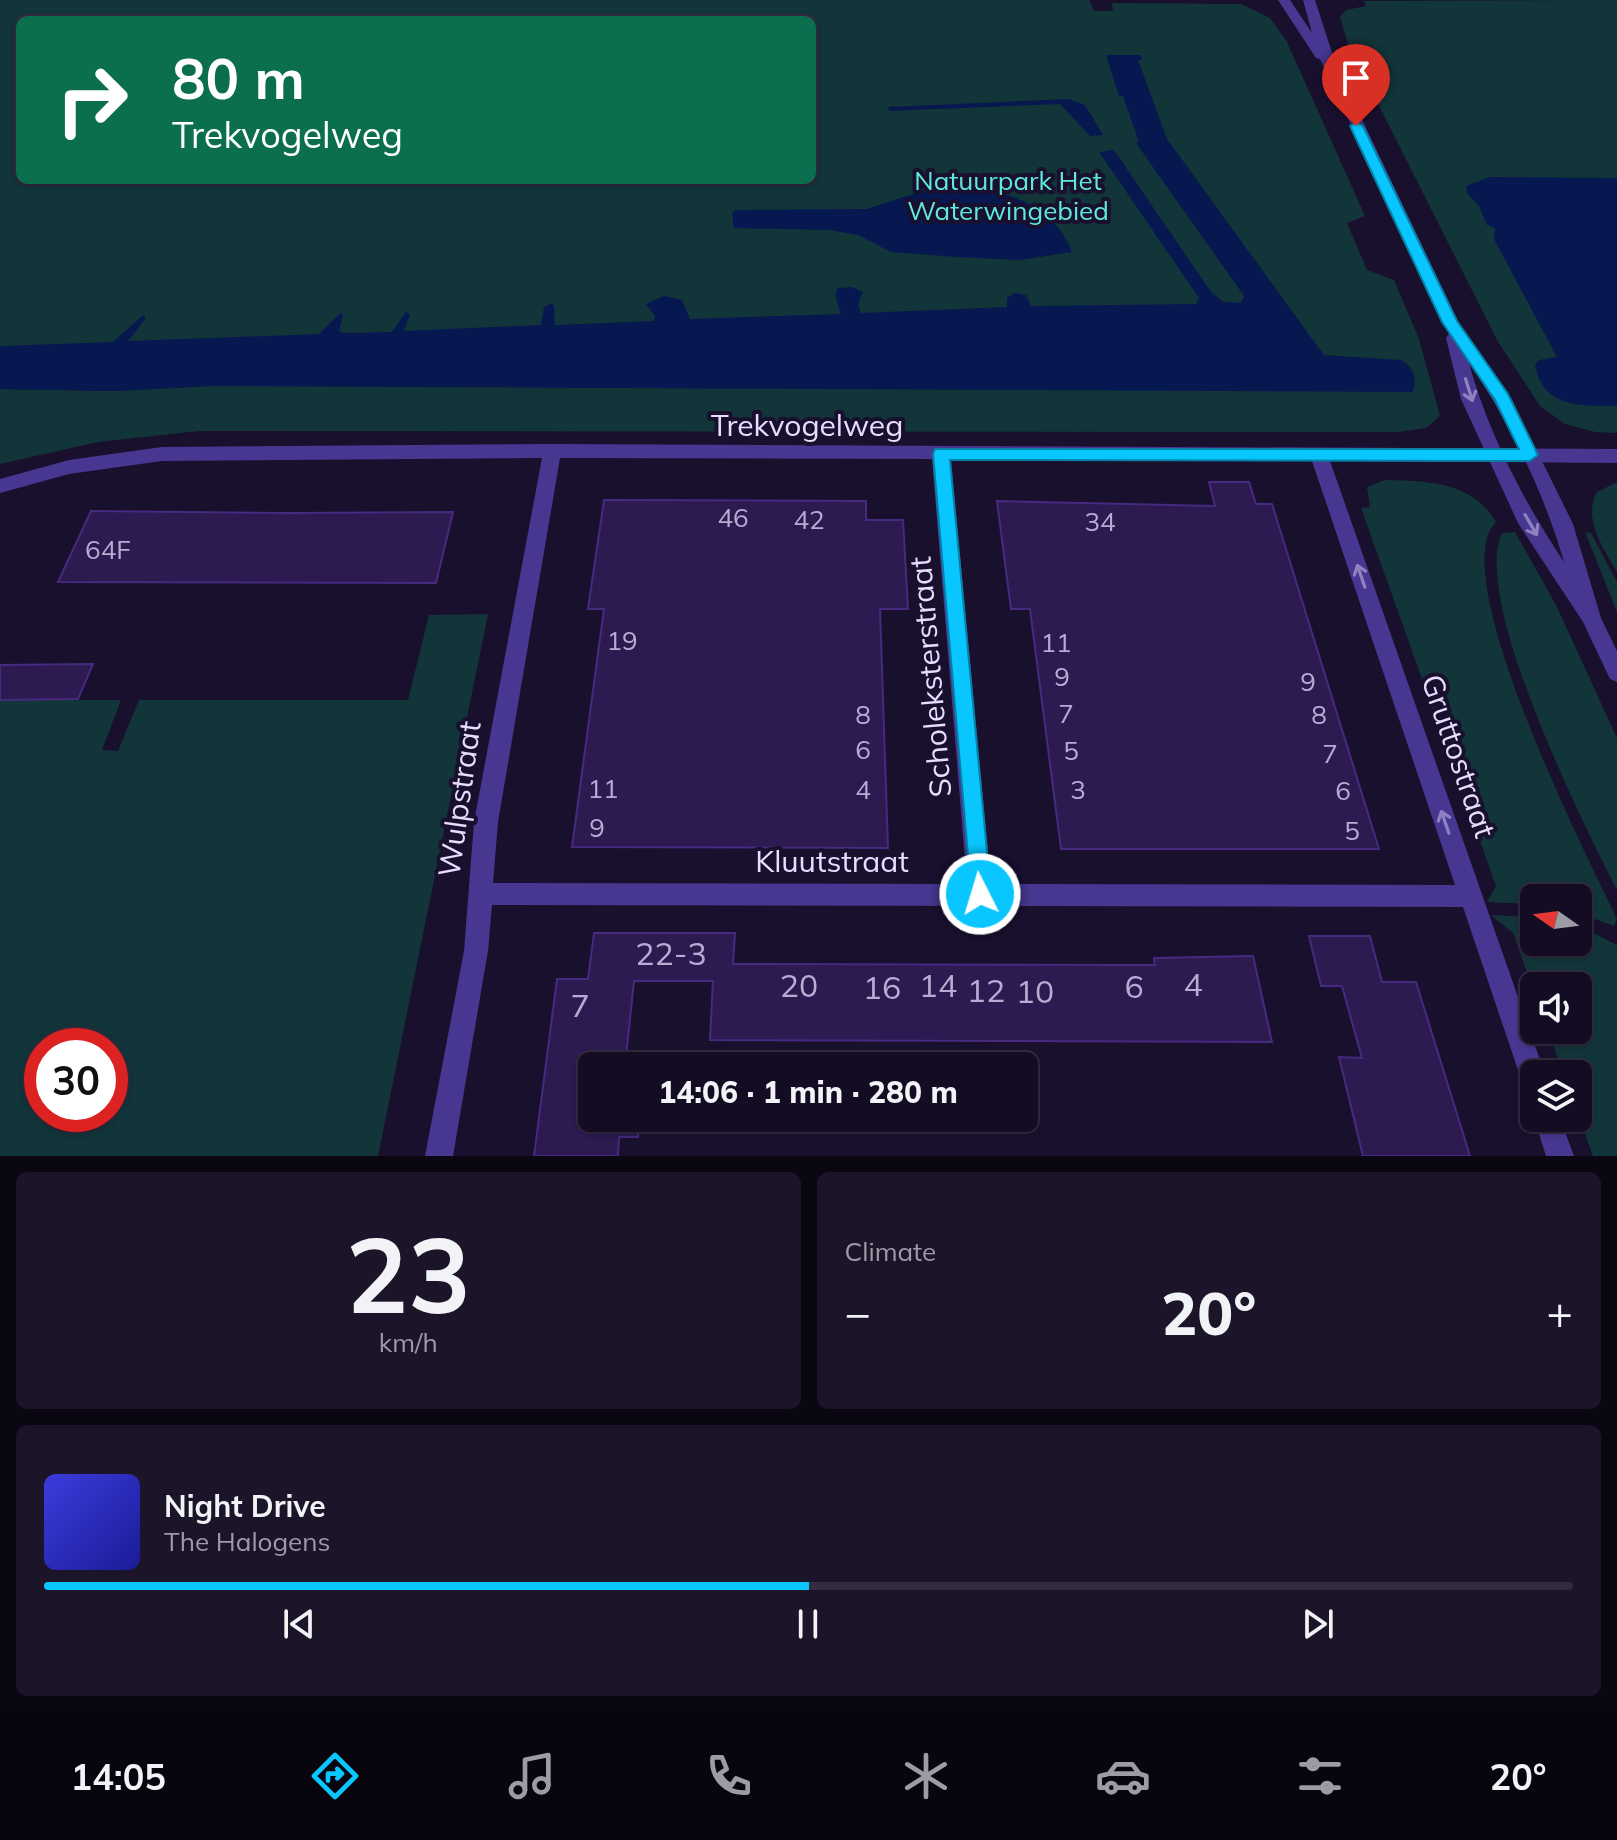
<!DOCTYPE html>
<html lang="en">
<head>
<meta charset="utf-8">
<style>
  body { margin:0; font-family:Mulish,sans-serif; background:#1c152a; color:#f1f3f6; height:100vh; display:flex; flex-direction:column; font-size:30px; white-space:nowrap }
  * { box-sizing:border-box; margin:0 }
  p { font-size:26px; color:#9d9ba5 }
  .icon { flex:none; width:44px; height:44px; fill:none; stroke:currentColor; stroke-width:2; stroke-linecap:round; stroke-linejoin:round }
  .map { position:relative; height:1156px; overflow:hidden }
  .details { display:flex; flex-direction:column; gap:16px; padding:16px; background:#0a0713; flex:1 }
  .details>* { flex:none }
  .top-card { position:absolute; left:16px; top:16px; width:800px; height:168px; border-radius:12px; box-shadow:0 2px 6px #0004,0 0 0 2px #322c40; background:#0b6e4f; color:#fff; overflow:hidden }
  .needle { width:52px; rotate:284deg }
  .tools { position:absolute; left:1520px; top:884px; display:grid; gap:16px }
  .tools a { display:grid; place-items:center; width:72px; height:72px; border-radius:12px; background:#130c22; box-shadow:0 2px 6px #0004,0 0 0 2px #322c40; font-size:40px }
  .speed { position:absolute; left:24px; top:1028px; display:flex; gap:16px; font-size:40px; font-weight:700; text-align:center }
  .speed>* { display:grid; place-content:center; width:104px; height:104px; border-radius:50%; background:#130c22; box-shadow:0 2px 6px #0004,0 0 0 2px #322c40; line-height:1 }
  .speed .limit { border:12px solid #d22; background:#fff; color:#111 }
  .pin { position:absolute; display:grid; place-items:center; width:68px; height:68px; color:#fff; margin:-82px -34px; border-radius:50% 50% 50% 0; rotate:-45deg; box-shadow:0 0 8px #0007 }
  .pin .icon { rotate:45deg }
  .me { position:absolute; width:88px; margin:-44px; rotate:355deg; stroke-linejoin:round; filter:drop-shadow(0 0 6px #0008) }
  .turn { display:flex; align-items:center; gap:28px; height:168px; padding:0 24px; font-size:36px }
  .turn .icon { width:104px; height:104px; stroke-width:2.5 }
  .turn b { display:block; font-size:56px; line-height:68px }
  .big { font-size:60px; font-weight:800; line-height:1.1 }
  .details .card { flex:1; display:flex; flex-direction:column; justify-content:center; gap:12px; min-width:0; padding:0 28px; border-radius:12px; background:#1c152a }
  .details .dial { align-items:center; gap:0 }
  .dial b { font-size:104px; line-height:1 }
  .song { display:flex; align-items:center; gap:24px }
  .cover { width:96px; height:96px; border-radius:12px; background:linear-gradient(135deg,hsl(240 70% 55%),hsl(240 70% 35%)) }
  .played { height:8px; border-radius:4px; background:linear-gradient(90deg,#09c6ff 50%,#322c40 50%) }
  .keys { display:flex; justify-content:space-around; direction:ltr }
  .heat { display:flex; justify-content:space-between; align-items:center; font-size:44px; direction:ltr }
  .details .tiles { flex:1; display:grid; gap:16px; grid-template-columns:1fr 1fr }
  .card:last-child { grid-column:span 2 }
  .trip { position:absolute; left:578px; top:1052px; width:460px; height:80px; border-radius:12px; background:#130c22; box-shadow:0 2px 6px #0004,0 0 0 2px #322c40; font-weight:800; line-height:80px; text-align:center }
  .tab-bar { display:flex; height:128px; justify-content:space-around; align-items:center; background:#08050e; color:#9d9ba5 }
  .tab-bar .icon { width:56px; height:56px }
  .tab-bar .current { color:#09c6ff }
  .tab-bar b { font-size:36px; color:#f1f3f6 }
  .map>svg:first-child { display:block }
</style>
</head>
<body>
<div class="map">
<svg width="1617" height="1156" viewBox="0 0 1617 1156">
  <rect width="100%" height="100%" fill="#19102e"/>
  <path fill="#123539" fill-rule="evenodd" d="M0,0h1089l5,11h19l-1,-8 129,1 29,14 17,24 78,174 -18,7 20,47 27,10 25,59 21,77 -14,12 -28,4 -1199,-1 -101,11 -98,22v-75l115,2 76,-4 -191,-3zM20,20h792v160h-792z
    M1617,0v433l-22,-1 -30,-8 -25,-18 -43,-66 -149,-296 -8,-27 6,-7 20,-4 -2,-5z
    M1385,480c42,1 87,1 111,42 -53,51 92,336 121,397l-3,7 -36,-13v-15h-44v6l-47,-2 9,-16 -135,-378 9,-1 -3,-20z
    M1617,482v90c-13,-22 -35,-54 -20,-80z
    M1515,532l41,73 61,133v152c-34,-67 -146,-290 -115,-357z
    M1585,532l6,1 26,49v30z
    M488,614l-110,542h-378v-456h121l-19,50 16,1 21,-51h269l21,-85zM42,1046h68v68h-68z
    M1491,915l43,2v25h44v-17l39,20v211h-24l-15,-41v-41h-15l-15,-44h30v-44h-44v6l-21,-59z"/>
  <path fill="#071850" d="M1106,55h35l1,5h-4l29,79 157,216 77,5c13,6 17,22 11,32l-1198,-6 -99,5 -115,-2v-43l113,-4 30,-27 3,3 -18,23 191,-7 21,-21 3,2 -4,16 4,2 49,-1 14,-20 4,2 -6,17 137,-6 3,-18 7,-4 3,3 1,19 99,-4 1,-5 -9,-12 18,-8 18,4 8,19 151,-5 -6,-19 3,-7 14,-1 11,5 -5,12 3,9 146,-6v-9l7,-5 12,2 5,11 165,-2 3,-6 -100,-146 15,-2 97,142 13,10 17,1 3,-7 -108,-153 3,-1 -16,-46h-4z
    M1069,99l16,6 18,30 -13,1 -30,-32 -171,7 -1,-4z
    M1490,177l127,1v228c-35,0 -74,3 -82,-41l4,-5 18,-3 -63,-118 1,-11 -8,-3 -8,-19 -12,-13 -1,-7z
    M974,187c40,5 84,25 98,65l-52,8 -63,-3 -66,-5 -33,-17 -29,-5 -95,-2 -2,-15 4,-3 131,-1 64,-21z"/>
  <path fill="#2d1a51" stroke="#462a7f" stroke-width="2" d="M1209,482h40l7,22h16l107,345h-318l-31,-240h-19l-14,-108 218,5z
    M604,500l262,1v19h37l5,89h-28l8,239 -316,-1 32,-238h-16z
    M91,511l199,2 163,-1 -17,71 -378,-1z
    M93,664l-15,35 -78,1v-35z
    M594,933h141l-2,31 422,1 -1,-7 99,-2 19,86 -562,-2 3,-59h-79l-8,76h19l-1,9h-52v52h48l-2,19h-19l-1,19h-84l23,-177h31z
    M1309,936h61l12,46h34l54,174h-107l-24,-99 23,1 -20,-72h-21z"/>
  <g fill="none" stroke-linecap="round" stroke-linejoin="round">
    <path fill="#473791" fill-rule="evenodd" d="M552,444l1065,5v14l-287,-2 215,613h-11v18l-9,-4 -4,-9 -58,-172 -971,-2 -4,46 -35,205h-28l39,-205 10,-129 68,-364 -380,3 -93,13 -69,19v-14l69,-19 93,-13zM560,458l372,1 35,425 -474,-1 5,-61zM951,460l361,1 143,424 -464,-1z
      M1534,1118h26l14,38h-28z"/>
    <path fill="#473791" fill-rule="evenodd" d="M1278,0h12l22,33 -9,-33h12l21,65 122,256 53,77 62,126 28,94 16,33v31l-7,-3 -27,-57 -65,-99 -57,-124 -15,-61 3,-4 -129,-275 -4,-1zM1469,363c41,60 75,129 95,199 -40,-60 -76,-129 -95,-199z"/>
  </g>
  <defs><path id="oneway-shaft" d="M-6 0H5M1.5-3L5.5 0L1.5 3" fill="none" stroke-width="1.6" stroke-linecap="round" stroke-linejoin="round" transform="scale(2)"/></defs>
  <g stroke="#8f82c2">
    <use href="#oneway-shaft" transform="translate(1469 390) rotate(73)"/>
    <use href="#oneway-shaft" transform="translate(1531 525) rotate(60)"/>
    <use href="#oneway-shaft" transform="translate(1361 576) rotate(-109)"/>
    <use href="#oneway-shaft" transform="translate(1445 822) rotate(-109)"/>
  </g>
  <path fill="#09c6ff" stroke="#0681a6" stroke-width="2" d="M1356,122l7,4 94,195 51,73 30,61 -8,6 -580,-1 41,434 -3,7 -8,3 -8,-3 -39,-447 2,-5h584l-24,-49 -53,-78 -92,-196z"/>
  <g text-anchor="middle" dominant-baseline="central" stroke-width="8" stroke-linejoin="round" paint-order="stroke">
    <g font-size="26" fill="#5eeada" stroke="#19102e">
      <text x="1008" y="180">Natuurpark Het<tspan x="1008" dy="30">Waterwingebied</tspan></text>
    </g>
    <g font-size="26" fill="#b8acd4">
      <text x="733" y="517">46</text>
      <text x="809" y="519">42</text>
      <text x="1100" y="521">34</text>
      <text x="108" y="549">64F</text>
      <text x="622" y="640">19</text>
      <text x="1056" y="642">11</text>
      <text x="1062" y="676">9</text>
      <text x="1308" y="681">9</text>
      <text x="1066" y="713">7</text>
      <text x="863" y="714">8</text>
      <text x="1319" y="714">8</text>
      <text x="863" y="749">6</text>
      <text x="1071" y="750">5</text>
      <text x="1330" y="753">7</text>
      <text x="603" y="788">11</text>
      <text x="863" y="789">4</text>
      <text x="1078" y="789">3</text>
      <text x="1343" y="790">6</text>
      <text x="597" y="827">9</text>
      <text x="1352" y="830">5</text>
    </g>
    <g font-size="30" fill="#e6ddff" stroke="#19102e">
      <text x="807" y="425">Trekvogelweg</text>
      <text transform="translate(930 677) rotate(-95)">Scholeksterstraat</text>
      <text transform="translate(1459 756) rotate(71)">Gruttostraat</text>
      <text transform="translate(459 799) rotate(-82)">Wulpstraat</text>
      <text x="832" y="861">Kluutstraat</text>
    </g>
    <g font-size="32" fill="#b8acd4">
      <text x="671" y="953">22-3</text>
      <text x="1193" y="984">4</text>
      <text x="799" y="985">20</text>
      <text x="938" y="985">14</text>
      <text x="1134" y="986">6</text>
      <text x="882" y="987">16</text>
      <text x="986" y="990">12</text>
      <text x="1035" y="991">10</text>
      <text x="580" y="1005">7</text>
    </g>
  </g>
</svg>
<div class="tools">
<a><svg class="needle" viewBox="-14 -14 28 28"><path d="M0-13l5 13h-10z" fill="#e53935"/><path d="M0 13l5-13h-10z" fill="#9d9ba5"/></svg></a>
<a><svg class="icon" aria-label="sound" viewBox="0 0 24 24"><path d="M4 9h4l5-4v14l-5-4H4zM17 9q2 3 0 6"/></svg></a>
<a><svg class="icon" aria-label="layers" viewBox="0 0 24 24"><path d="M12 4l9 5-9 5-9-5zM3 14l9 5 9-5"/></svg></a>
</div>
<div class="speed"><div class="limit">30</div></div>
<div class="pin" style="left:1356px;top:126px;background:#d93025"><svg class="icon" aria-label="arrive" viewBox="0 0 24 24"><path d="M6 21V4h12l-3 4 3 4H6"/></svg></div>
<svg class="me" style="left:980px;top:894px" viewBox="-20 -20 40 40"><circle r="17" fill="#09c6ff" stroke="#fff" stroke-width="3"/><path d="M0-11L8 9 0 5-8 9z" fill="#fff"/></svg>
<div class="trip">14:06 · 1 min · 280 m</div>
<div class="top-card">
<div class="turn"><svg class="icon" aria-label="right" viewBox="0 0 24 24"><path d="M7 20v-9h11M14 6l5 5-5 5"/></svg><div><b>80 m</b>Trekvogelweg</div></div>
</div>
</div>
<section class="details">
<div class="tiles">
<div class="card dial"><b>23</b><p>km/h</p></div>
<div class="card"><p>Climate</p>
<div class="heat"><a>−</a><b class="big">20°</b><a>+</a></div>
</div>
<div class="card">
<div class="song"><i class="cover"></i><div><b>Night Drive</b><p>The Halogens</p></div></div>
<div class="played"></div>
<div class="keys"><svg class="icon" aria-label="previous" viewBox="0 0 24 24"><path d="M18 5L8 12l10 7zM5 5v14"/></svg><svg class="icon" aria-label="pause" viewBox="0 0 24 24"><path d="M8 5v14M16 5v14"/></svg><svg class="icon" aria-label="next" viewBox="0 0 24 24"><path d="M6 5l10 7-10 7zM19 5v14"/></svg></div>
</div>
</div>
</section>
<nav class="tab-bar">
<b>14:05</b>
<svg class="icon current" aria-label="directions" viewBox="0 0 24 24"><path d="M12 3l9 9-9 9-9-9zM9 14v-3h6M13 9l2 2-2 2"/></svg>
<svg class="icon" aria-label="music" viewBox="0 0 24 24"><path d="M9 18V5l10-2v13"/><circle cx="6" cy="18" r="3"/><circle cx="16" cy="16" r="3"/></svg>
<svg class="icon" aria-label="phone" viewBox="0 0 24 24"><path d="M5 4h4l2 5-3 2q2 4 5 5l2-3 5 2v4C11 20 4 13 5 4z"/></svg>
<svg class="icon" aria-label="climate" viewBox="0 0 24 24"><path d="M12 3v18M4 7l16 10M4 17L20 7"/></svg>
<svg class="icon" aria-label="car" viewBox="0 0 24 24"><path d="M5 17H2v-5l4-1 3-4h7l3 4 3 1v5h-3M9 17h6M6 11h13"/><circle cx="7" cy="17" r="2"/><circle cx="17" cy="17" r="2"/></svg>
<svg class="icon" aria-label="filters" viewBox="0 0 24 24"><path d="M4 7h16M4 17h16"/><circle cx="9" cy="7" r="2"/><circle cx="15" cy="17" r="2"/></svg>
<b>20°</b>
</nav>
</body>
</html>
